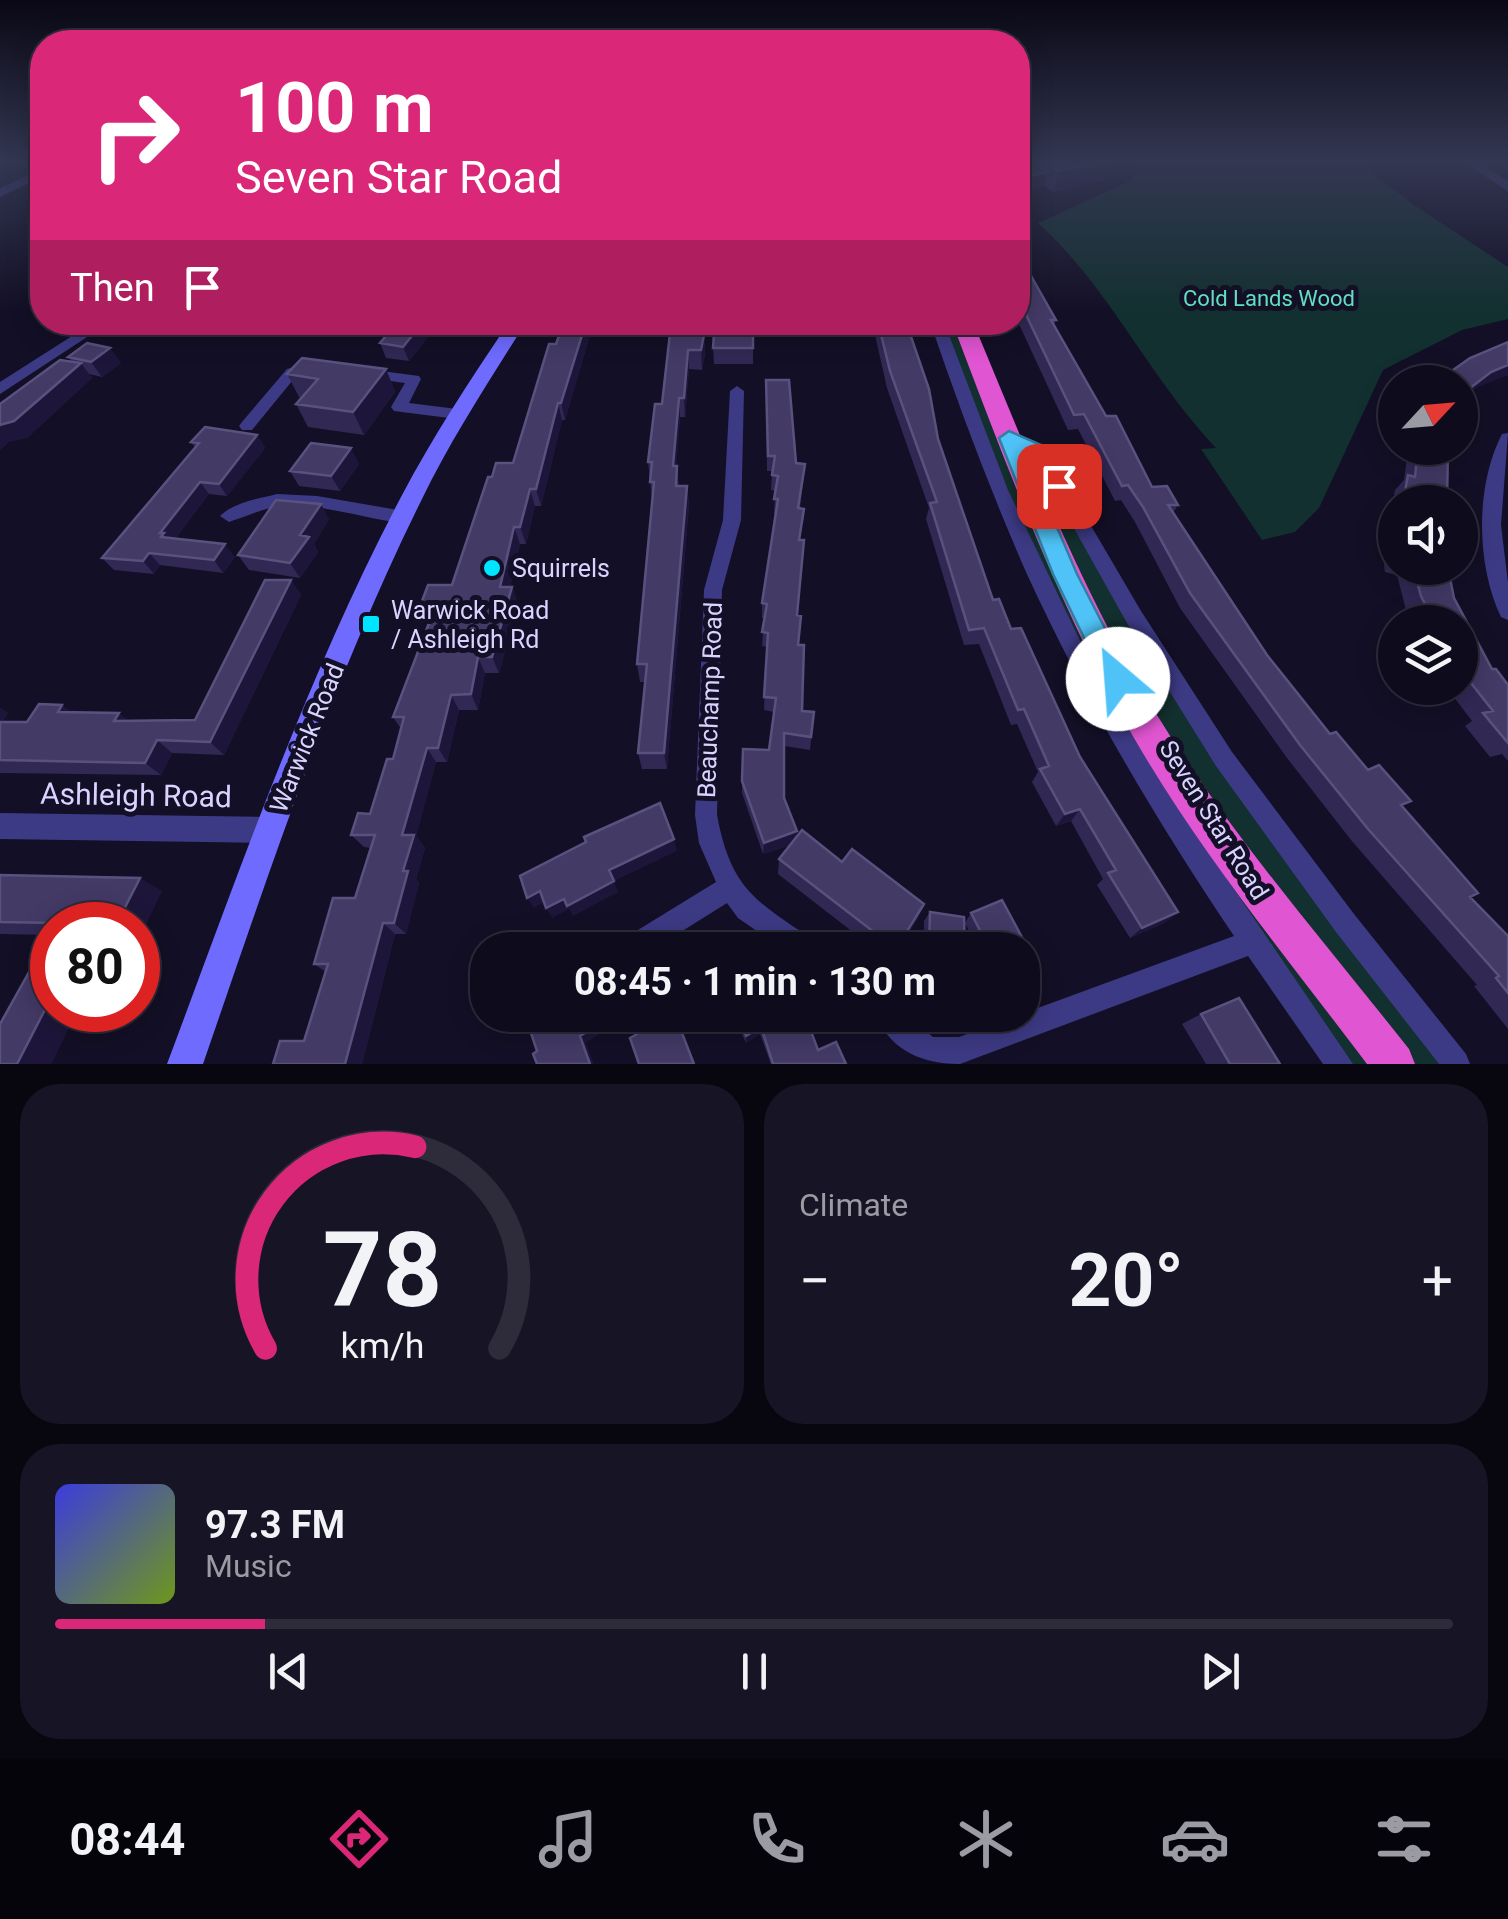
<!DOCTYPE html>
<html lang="en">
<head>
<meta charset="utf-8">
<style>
  body { margin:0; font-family:Roboto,sans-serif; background:#171425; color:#f1f3f6; height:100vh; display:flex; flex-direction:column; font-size:38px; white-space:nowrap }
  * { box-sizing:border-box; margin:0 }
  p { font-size:32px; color:#9b9ba3 }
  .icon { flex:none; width:55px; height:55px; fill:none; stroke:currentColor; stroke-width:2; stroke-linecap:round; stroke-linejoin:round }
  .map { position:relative; height:1064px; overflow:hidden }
  .side { display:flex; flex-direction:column; gap:20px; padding:20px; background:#08060f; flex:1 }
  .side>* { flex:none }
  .top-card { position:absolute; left:30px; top:30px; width:1000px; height:305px; border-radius:40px; box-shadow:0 5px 25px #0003,0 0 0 2px #2e2b3b; background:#db2777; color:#fff; overflow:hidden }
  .needle { width:65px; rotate:64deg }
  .controls { position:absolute; left:1378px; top:365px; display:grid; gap:20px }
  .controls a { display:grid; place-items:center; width:100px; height:100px; border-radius:50%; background:#0e0b1c; box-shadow:0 5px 25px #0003,0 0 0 2px #2e2b3b; font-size:50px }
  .speed { position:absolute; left:30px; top:902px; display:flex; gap:20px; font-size:50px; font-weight:700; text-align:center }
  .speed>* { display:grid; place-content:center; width:130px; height:130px; border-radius:50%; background:#0e0b1c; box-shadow:0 5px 25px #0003,0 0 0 2px #2e2b3b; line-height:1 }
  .speed .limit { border:15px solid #d22; background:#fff; color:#111 }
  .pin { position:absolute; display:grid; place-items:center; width:85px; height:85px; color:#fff; margin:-42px; border-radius:20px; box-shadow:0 5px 15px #0006 }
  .me { position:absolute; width:110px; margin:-55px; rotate:333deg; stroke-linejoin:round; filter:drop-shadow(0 0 8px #0008) }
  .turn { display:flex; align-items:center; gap:35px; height:210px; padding:0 40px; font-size:45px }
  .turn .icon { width:130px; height:130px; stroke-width:2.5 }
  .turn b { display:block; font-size:70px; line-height:85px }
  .then { display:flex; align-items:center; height:95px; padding:0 40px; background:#0003; gap:20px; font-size:38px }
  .big { font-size:75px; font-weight:700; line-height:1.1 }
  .side .card { flex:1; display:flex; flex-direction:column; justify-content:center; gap:15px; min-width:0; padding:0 35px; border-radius:40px; background:#171425 }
  .side .dial { align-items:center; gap:0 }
  .dial svg { height:260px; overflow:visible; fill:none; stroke:#2e2b3b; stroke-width:7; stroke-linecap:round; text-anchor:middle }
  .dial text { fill:#f1f3f6; stroke:none }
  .song { display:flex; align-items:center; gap:30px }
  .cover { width:120px; height:120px; border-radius:15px; background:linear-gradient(135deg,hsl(240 70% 55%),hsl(80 70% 35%)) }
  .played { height:10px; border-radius:5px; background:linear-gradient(90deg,#db2777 15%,#2e2b3b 15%) }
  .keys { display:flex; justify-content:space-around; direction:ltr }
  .heat { display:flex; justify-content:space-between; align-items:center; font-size:55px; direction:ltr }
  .side .tiles { flex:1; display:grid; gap:20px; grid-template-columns:1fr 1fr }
  .card:last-child { grid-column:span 2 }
  .trip { position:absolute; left:470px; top:932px; width:570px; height:100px; border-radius:40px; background:#0e0b1c; box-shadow:0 5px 25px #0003,0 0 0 2px #2e2b3b; font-weight:700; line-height:100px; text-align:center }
  .tabs { display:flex; height:160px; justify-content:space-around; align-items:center; background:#06040b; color:#9b9ba3 }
  .tabs .icon { width:70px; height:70px }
  .tabs .current { color:#db2777 }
  .tabs b { font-size:45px; color:#f1f3f6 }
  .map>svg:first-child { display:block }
</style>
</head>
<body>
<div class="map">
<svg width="1508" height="1064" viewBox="0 0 1508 1064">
  <rect width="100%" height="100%" fill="#130f26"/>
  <path fill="#12302f" d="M1140,163h220l54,42 94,62v52l-46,11 -79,40 -64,138 -24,24 -33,8 -61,-91 15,-1c-66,-69 -107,-161 -178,-225l94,-43z
    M943,323h11l80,204 340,537h-25l-244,-368 -84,-171z
    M1028,457l11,4 34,61 370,542h-31c-83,-107 -174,-213 -245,-329 -55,-88 -99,-182 -139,-278z"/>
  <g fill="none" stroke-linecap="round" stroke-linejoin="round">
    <path fill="#3d3a85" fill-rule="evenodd" d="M94,322h16l-110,72v-12z
      M930,322h14l64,168 75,157 93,157 177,260h-30l-75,-108 -288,108c-36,0 -69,-12 -84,-49h31l26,22h26l275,-101c-78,-116 -150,-237 -208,-364 -36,-82 -67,-165 -96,-250z
      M306,364l7,5 -2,3 -14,3 -45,55h-10l-3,-4 3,-4 45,-53z
      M366,369l53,7 2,3 -12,24 48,6 8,5 -8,5 -63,-8 -3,-4 14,-24 -44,-6 -2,-3z
      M737,386l7,5 -3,129 -19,70 -5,225c14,75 39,86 98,126l4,9h-35l-46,-32 -11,-15 -75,47h-36l4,-9 96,-59 -17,-39 -4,-28 9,-225 19,-70 7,-129z
      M1009,433l37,16 95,162 91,141 122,162 112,140 4,10h-31l-103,-132 -120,-166 -89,-143 -93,-166 -31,-15 -2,-4 2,-4z
      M1508,433l-7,92 7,58v37l-7,-3c-25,-52 -26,-131 1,-183z
      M277,494l40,2 87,15 9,6 -9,6c-42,-4 -87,-22 -129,-16 -16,3 -30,10 -46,15l-9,-6c14,-14 38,-17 57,-22z"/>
    <path fill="#3d3a85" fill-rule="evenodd" d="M1465,163h14l29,18v10z
      M42,169v8l-42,20v-9z
      M0,813l270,4 9,4 4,9 -4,9 -9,4 -270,-4z"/>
    <path fill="#6f6bff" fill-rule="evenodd" d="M509,322h17c-36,58 -74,115 -104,177 -90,181 -153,374 -219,565h-36c72,-192 139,-386 234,-567 32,-61 70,-118 108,-175z"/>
    <path fill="#e055d1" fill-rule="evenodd" d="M952,322h21c56,134 108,269 184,393 73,119 166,225 252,334l6,15h-48c-80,-106 -166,-210 -233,-326 -76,-132 -128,-274 -182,-416z"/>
  </g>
  <path fill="#312854" d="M1018,163h95l-5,16 -55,13 -9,-7 -21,6 -5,-4z
    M1018,253l38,67 -2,6 52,90 46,71 26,18 -5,8 94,142 63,79 38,36 34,37 68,90 38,39v93l-34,-43 3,-1 -126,-145 -64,-82 -107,-150 -45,-86 -14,-22 -6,1 -37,-72 -10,1 -50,-108z
    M385,322h55l-31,39 -23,-3 -6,-15 9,-10z
    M564,322h35l-3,6h-4l-27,92h-3l-21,86h-6l-9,38h-6l-10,43h2l6,17 -19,69h-14l-7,37h-19l-12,52h-11l-20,74 9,12 -9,31 3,4 -13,51h-11l-33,130h-89l31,-23 22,-69 -12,-8 41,-66 16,-50 -7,-1 -13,-12 19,-21 23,-55 8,-30 -8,-12 35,-91 -9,-17 33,-24 40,-108 21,-14z
    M872,322h34l32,117 55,161 87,157 98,155 -14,11 -34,15 -33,-53 6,-6 -32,-58 -15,5 -24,-44 6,-10 -21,-48 -6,1 -32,-81 -15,1 -38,-126 3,-11 -42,-120z
    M670,333l34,2 1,19 -3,16 -13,-1 -4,48h-5l-4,49 3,20h8l2,19 -22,264h-25l-4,-16 7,-71h-5l-3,-18 15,-165 -4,-37 14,-58z
    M753,333v31h-39l-1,-16z
    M68,357l53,6 -19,14 -13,-3 3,4 -64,59 -20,5 -8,8v-46l72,-42z
    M386,369l9,23 -31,43 -56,-8 -12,-23 5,-6 -2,-1 -12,-23z
    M766,380l30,83 9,1 -5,44 4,1 -4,31 -3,75 5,96 12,1 -4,38 -26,-4v52l12,39 46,25 76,56 -20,32h-22l-98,-76 1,-15 11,-14 -27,9 -21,-61v-12l27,-31 5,-38 -10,-2 3,-63 -5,-1 2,-28h-2v-15l14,-89h-2l1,-23 -4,-1 1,-19h-5z
    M257,435l8,13 -38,48 -18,-2 -34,45 60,18 -12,16 -63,-8 -6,9 -40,-4 -12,-12 93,-110 -4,-6z
    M1402,448h46l-1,54h-52v66h53l6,30 38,71 16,16v76l-6,-7 -12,3 -25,-31 7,-5 -25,-33h13v-66h-48l-6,-12 -9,-35 -12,-3 -6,-48 12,-13 4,-21 9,-10 3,-22 -7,-2z
    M359,464l-19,27 -41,-5 -9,-15z
    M329,519l-15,25 4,8 -18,26 -51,-8 -11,-15z
    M291,580l10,15 -77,160 -52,-2 -11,22 -161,-2v-65l8,5 -6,9h25l45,-10 57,9 66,-1z
    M0,875l162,16 -24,34h-86v85h25l-26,54 -1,-129 -50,-1z
    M1002,900l31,58 -11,10v-18h-43l-14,-27 6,-10z
    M930,912l35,38h-41v-29z
    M1201,1014l79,50h-74l-24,-40z
    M733,1015h50l5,11 30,24 28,14h-75l-11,-30 -14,9z"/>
  <path fill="#1d163a" d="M1095,163h18l-5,16 -55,13 6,-21z
    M1047,172l-3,14 -21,5 3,-14z
    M423,322h17l-31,39 -6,-14z
    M586,322h6v6l-27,92 -4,-17z
    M704,335l1,19 -3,16 -1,-20z
    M110,348l11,15 -19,14 -11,-15z
    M688,350l1,19 -4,48 -1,-19z
    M81,363l11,15 -64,59 -20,5 -8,8v-25z
    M1508,365v10l-30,12 -18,14v-5l31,-24z
    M386,369l9,23 -31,43 -11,-23z
    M679,398l1,19 -5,68 -2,-19z
    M558,403l4,17 -21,86 -5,-17z
    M257,435l8,13 -38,48 -8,-12z
    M351,448l8,16 -19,27 -9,-15z
    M200,482l9,12 -37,49v7l-12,-17z
    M687,486l2,19 -22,264 -3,-16z
    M530,489l5,17 -9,38 -6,-17z
    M321,504l8,15 -15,25 4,8 -18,26 -10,-15 10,-28z
    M514,527l6,17 -14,59 -6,-16z
    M225,544l10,13 -12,16 -9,-13z
    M149,553l11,12 -6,9 -11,-13z
    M291,580l10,15 -77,160 -14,-13z
    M512,587l6,17 -19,69 -7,-16z
    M478,657l7,16 -7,37 -7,-16z
    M451,695l8,15 -12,52 -9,-14z
    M62,705l18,13 -22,-6z
    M0,708l8,5 -8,12z
    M119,713l16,13 -21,-5z
    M157,740l15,13 -11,22 -16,-12z
    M427,748l9,14 -20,74 9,12 -9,31 3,4 -13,51 -12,-11 9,-52 -1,-36z
    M1080,809l-9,12 -15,5 9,-12z
    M797,831l-1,12 -33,11 1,-11z
    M674,839l3,12 -63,30 -5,-11z
    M140,878l22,13 -24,51v-17h-22z
    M614,881l4,11 -45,24 -4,-7 -17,9 -6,-10 18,-9z
    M540,891l6,10 -12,7 -7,-10z
    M924,904l-6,14 -20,32h-2z
    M1178,912l-14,11 -34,15 12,-10z
    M383,923l12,11 -33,130h-17z
    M51,996l1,14h25l-26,54h-34z
    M595,1015h2l6,17 -17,11 8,21h-4l-10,-28z
    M761,1027l-1,7 -14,9v-7z"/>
  <path fill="#433a66" stroke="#5a527e" stroke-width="2.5" d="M1018,163h16l13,9 -21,5 -8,-6z
    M1047,163h48l-36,8z
    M1018,253l38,67h-5l55,96h10l36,71 15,-1 11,19h-10l99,150 63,79 6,-2 32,38 11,-5 32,36 -10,4 77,88 -8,4 38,39v57l-12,-15 3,-2 -131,-147 -68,-84 -110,-152 -47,-86 -15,-22 -6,1 -38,-72 -10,1 -56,-117z
    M398,322h25l-20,25 -23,-4z
    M564,322h22l-25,81h-3l-22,86h-6l-10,38h-6l-14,60h12l-20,70h-14l-7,37 -20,1 -13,53h-11l-25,87h12l-11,36h5l-14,52h-11l-38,141h-72l7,-23h24l24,-77h-14l19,-66h22l20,-63h-24l7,-22 12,1 17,-55h6l11,-42h-11l41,-107 -15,-1 9,-24h24l36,-108h4l4,-14h17l36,-119h7z
    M878,322h28l23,67 9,50 55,161 6,-1 12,30 10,-1 59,129 98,155 -36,16 -34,-55 8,-3 -36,-61 -15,5 -25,-45 9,-3 -25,-57 -6,1 -34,-82 -15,2 -39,-127 7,-1 -47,-131z
    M670,333l34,2 -3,15h-13l-4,48h-5l-6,68h4l-1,20h11l-23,267h-26l9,-89h-10l17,-182h-4l2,-20h-4l7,-58h7z
    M714,333h39v15h-40z
    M1508,342v23l-17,7 -30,23 -1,3v-16h-24l34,-24z
    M87,343l23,5 -19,14 -23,-5z
    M302,358l84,11 -33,43 -57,-8 22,-25 -31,-5z
    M60,360l21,3 -67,58 -14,4v-21z
    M766,380h23l7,83 9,1 -7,44 6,1 -5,31h5l-7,75 4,1 -3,29h6l-2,66 12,1 -3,25 -27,-4v65l13,33 -33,12 -22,-62 1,-32 26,1 7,-52 -12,-1 4,-64 -6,-1 5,-28 -5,-1 16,-104h-4l4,-23 -6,-1 3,-19h-7z
    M205,427l52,8 -38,49 -19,-2 -40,51h4l-3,4 64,7 -11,16 -65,-7 -6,8 -41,-3 97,-115 -8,-1z
    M311,443l40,5 -20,28 -41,-5z
    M1418,448h30l-1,54h-44l5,-27 7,2z
    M276,500l45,4 -21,31 9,2 -19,26 -52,-8z
    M1413,568h35l6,30 38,71h4l12,16v58l-25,-30 10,-2 -33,-42v-47h-26l-13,-26z
    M265,580h26l-81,162 -53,-2 -12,23 -145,-3v-38h27l12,-18 23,1 -4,7 61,1 -5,8 81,-1z
    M660,803l14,36 -65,31 5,11 -47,25 -3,-7 -18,9 -6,-17 -13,7 -7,-22 66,-34 -2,-5z
    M802,830l40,32 10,-13 72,55 -28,45 -117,-90z
    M0,875l140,3 -24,47h-60l1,-2 -57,-1z
    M1002,900l31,58 -11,5v-13h-32l-19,-37z
    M930,912l34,5 1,33h-36z
    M52,931v65l-35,68h-17v-40z
    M526,934l6,16h-35z
    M552,941l3,9h-20z
    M1239,998l41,66h-50l-29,-50z
    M525,1015h70l3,10 -18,11 10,28h-53l-4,-10 4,-3z
    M671,1015h4l19,49h-55l-9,-26z
    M736,1015h47l5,11 18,-8 12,32 18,-8 10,22h-73l-12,-37 -15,9z"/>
  <linearGradient id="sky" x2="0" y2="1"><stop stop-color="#0a0815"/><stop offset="0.52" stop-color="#333752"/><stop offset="1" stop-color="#333752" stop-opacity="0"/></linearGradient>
  <rect width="1508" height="312" fill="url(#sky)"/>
  <path fill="#4fc3f7" stroke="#337fa1" stroke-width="2.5" d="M1009,431l39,17 22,38 -3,5h-16l-18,-33 -7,-3 51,119 54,105 -4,8 -9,3 -10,-3 -55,-113 -54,-136z"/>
  <g fill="#00e5ff" stroke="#130f26" stroke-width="4">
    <circle cx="492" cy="568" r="10"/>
    <rect x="361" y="614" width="20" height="20" rx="5"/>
  </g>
  <g text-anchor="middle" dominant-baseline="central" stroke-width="10" stroke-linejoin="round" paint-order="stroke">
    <g font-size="22" fill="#5fe0c0" stroke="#130f26">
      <text x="1269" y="298">Cold Lands Wood</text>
    </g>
    <g font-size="25" fill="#d9d4ff" stroke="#130f26" text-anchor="start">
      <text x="512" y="568">Squirrels</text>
      <text x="391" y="610">Warwick Road<tspan x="391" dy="29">/ Ashleigh Rd</tspan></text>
    </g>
    <g font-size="25" fill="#d9d4ff" stroke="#130f26">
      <text transform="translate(710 700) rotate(-88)">Beauchamp Road</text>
      <text transform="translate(307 738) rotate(-68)">Warwick Road</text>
      <text transform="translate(1214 820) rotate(58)">Seven Star Road</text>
    </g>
    <g font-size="30" fill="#d9d4ff" stroke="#130f26">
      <text transform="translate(136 795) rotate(1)">Ashleigh Road</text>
    </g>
  </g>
</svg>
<div class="controls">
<a><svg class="needle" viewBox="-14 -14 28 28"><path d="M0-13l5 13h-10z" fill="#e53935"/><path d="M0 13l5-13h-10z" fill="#9b9ba3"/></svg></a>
<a><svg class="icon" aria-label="sound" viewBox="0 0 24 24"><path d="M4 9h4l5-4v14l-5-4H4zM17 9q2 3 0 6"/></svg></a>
<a><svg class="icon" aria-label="layers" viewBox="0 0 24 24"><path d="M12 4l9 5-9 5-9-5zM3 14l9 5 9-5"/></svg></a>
</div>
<div class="speed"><div class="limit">80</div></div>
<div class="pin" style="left:1059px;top:486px;background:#d93025"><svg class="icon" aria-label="arrive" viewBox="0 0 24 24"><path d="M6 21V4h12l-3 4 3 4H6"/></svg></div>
<svg class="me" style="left:1118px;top:679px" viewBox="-20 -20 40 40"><circle r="19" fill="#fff"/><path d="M0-13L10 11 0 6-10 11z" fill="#4fc3f7"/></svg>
<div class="trip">08:45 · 1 min · 130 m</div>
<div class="top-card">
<div class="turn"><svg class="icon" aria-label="right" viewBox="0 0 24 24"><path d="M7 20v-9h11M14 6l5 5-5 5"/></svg><div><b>100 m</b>Seven Star Road</div></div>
<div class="then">Then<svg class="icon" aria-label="arrive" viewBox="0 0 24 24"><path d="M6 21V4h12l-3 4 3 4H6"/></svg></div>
</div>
</div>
<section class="side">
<div class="tiles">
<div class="card dial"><svg viewBox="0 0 100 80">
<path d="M14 69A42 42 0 1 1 86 69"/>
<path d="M14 69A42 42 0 0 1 60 7" stroke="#db2777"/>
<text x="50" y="56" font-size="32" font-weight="700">78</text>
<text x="50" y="72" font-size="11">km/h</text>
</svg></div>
<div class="card"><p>Climate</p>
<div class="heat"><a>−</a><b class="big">20°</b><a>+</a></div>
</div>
<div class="card">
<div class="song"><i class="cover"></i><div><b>97.3 FM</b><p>Music</p></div></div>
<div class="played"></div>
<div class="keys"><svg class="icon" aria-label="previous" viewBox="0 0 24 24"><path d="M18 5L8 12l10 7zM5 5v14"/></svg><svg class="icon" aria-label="pause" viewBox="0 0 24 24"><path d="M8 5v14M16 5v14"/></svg><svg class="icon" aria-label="next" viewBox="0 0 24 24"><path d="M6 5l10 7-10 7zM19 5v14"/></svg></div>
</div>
</div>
</section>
<nav class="tabs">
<b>08:44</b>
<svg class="icon current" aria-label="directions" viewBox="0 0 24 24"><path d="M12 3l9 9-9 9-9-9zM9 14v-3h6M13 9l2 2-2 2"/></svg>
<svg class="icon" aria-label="music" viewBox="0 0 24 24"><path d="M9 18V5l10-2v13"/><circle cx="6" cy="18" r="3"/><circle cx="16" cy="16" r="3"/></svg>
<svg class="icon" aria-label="phone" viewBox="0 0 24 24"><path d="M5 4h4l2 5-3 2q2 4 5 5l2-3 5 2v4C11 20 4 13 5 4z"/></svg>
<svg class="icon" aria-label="climate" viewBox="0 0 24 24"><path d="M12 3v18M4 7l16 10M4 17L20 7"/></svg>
<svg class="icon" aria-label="car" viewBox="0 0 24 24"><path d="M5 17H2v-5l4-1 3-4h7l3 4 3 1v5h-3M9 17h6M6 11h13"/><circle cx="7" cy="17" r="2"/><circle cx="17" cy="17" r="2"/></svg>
<svg class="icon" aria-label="filters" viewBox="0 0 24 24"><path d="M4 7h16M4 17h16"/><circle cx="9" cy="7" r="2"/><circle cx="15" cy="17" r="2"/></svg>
</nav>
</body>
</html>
